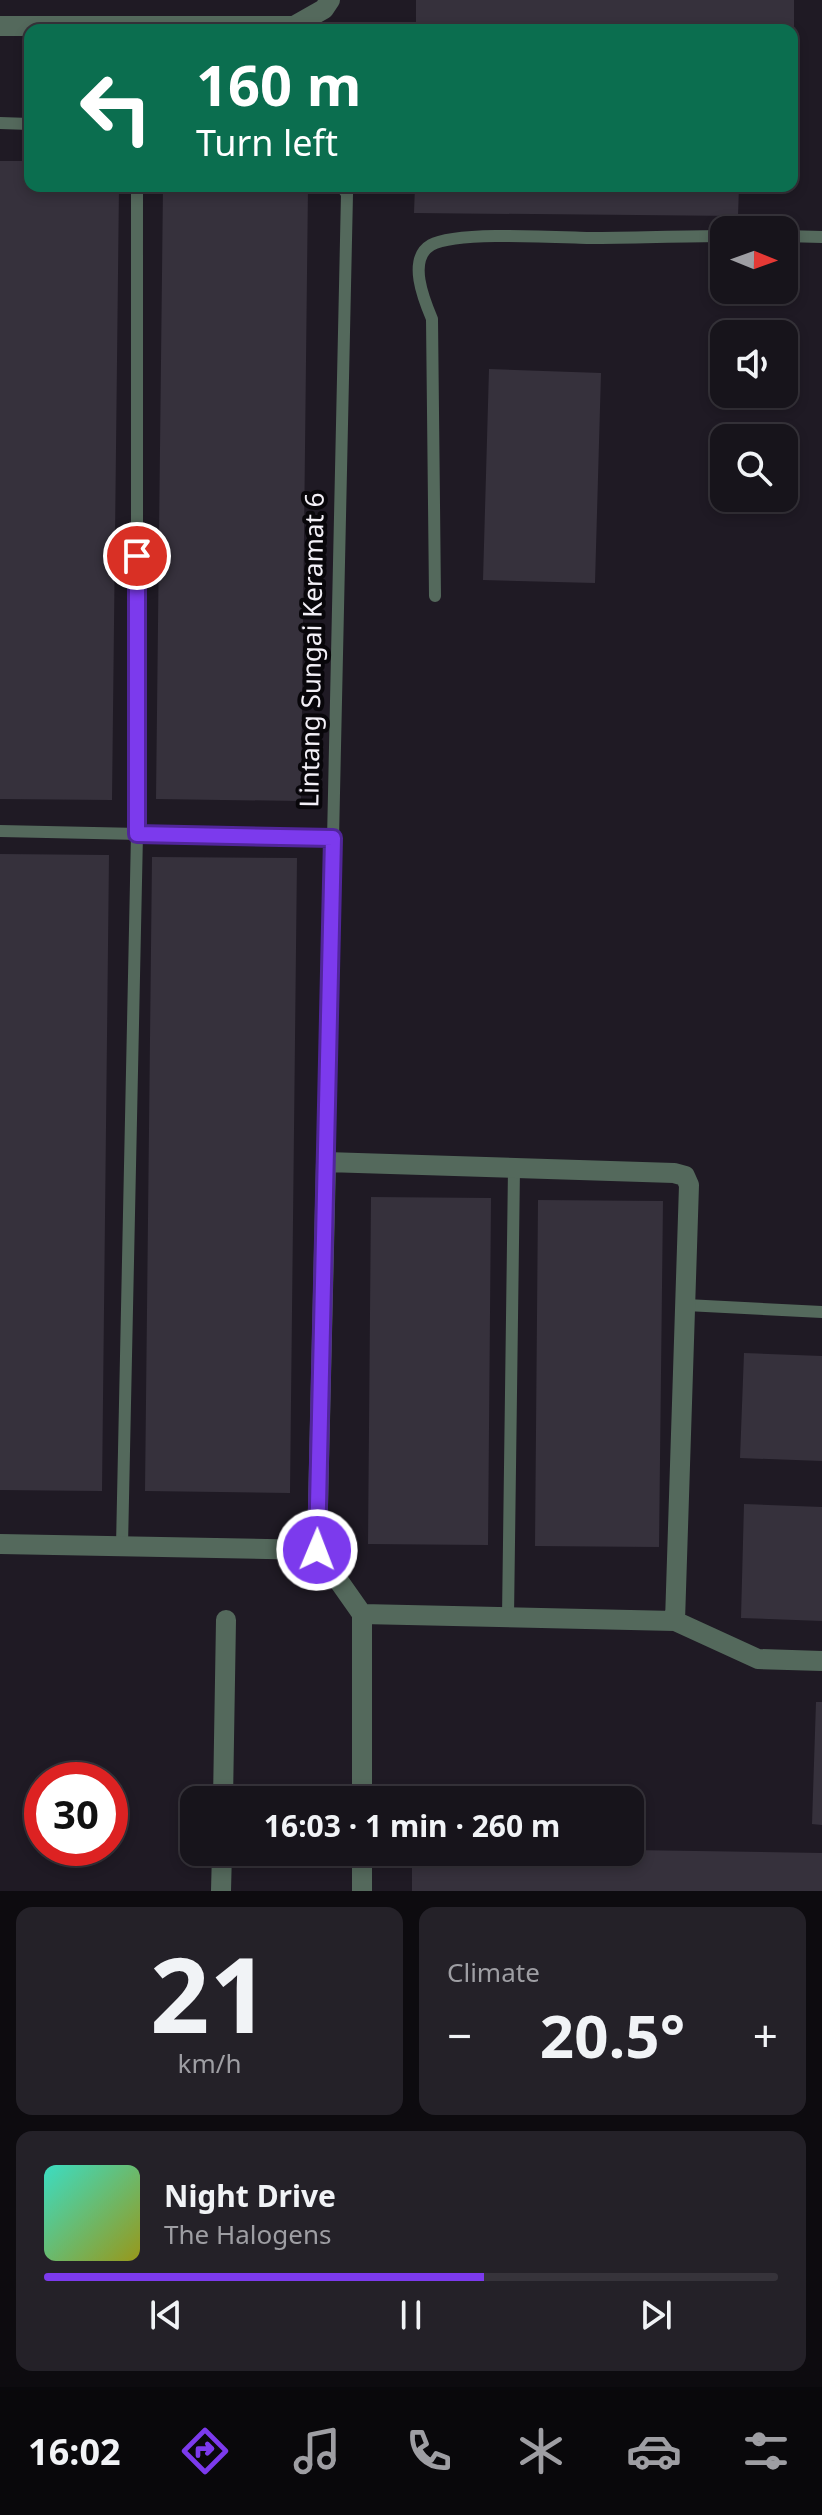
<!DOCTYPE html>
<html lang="en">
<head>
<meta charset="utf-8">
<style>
  body { margin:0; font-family:"Noto Sans",sans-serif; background:#242128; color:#f1f3f6; height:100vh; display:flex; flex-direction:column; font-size:30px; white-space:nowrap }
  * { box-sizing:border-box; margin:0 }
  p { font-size:26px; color:#9e9ea3 }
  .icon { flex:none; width:44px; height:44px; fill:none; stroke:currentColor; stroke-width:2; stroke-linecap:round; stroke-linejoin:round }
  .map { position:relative; height:1891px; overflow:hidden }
  .details { display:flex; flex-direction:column; gap:16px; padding:16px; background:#0d0b0f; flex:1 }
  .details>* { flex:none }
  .top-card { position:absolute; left:24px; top:24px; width:774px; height:168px; border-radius:16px; box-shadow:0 4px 12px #0003,0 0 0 2px #36333a; background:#0b6e4f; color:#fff; overflow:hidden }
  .needle { width:52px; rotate:91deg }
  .controls { position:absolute; left:710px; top:216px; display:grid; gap:16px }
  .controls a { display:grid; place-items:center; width:88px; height:88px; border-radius:16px; background:#17141b; box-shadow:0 4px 12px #0003,0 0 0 2px #36333a; font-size:40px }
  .speed { position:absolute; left:24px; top:1762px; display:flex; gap:16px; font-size:40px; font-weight:700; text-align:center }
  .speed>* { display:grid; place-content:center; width:104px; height:104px; border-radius:50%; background:#17141b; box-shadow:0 4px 12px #0003,0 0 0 2px #36333a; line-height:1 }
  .speed .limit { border:12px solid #d22; background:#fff; color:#111 }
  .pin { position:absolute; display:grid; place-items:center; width:68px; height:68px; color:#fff; margin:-34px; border:4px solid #fff; border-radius:50%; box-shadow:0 2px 8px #0007 }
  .me { position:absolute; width:88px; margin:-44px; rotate:1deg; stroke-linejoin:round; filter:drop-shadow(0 0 6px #0008) }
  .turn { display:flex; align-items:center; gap:28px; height:168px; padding:0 40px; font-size:36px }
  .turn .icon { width:104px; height:104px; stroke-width:2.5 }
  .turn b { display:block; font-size:56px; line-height:68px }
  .big { font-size:60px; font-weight:700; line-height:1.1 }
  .details .card { flex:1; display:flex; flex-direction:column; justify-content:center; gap:12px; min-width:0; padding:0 28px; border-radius:16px; background:#242128 }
  .details .dial { align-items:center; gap:0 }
  .dial b { font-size:104px; line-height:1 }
  .song { display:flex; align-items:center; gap:24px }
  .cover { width:96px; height:96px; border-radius:12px; background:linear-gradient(135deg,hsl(170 70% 55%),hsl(60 70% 35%)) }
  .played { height:8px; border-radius:4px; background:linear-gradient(90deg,#7c3aed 60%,#36333a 60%) }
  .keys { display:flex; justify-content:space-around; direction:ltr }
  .heat { display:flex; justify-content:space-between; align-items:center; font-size:44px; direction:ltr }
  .details .tiles { flex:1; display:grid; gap:16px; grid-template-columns:1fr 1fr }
  .card:last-child { grid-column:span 2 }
  .trip { position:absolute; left:180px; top:1786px; width:464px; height:80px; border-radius:16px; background:#17141b; box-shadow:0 4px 12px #0003,0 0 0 2px #36333a; font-weight:700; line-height:80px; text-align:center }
  .menu { display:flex; height:128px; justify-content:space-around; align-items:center; background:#09080b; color:#9e9ea3 }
  .menu .icon { width:56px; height:56px }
  .menu .on { color:#7c3aed }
  .menu b { font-size:36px; color:#f1f3f6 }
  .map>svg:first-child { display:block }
</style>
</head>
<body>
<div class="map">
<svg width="822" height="1891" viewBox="0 0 822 1891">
  <rect width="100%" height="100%" fill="#1f1a24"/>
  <path fill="#36313c" d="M416,0h378v30h-378z
    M0,161h30v25h89l-7,614 -112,-1z
    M163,186h145l-7,615 -145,-2z
    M415,186h324l-1,30 -324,-3z
    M489,369l112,4 -6,210 -112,-3z
    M0,854l109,1 -7,636 -102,-1z
    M152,857l145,1 -7,635 -145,-2z
    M371,1197l120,1 -3,347 -120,-1z
    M538,1200l125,1 -4,346 -124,-1z
    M744,1353l78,3v105l-82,-3z
    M744,1504l78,3v114l-81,-3z
    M816,1702h6v123l-10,-1z
    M630,1850l192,3v38h-410v-39h218z"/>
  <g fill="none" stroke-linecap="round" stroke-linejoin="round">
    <path stroke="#54695c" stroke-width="12" d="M0,123l30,1
      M784,236l38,1
      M435,596l-3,-277c-8,-19 -25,-60 -1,-74 24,-14 126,-8 158,-7 45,0 90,-2 135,-2
      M0,831l333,7
      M326,1162l21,-968 -6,-8
      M686,1305l136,7
      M122,1546l15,-712v-648
      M508,1617l6,-449"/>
    <path stroke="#54695c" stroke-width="20" d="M0,26h294l30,-17 6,-9
      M0,1544l317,6
      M317,1550l9,-388 348,11 11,3 4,9 -14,436
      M317,1550l45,64
      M362,1614l313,7 83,38 64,2
      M362,1614v186
      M223,1800l3,-180
      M362,1852v39
      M221,1891l1,-39"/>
  </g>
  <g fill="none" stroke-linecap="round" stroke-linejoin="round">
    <g stroke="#51269a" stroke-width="20">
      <path id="route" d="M137,556v278l196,4 -16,712"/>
    </g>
    <use href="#route" stroke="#7c3aed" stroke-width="14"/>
  </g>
  <g text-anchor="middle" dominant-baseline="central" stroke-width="8" stroke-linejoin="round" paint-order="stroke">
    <g font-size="26" fill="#f3f0f7" stroke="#08060a">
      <text transform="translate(311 650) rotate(-89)">Lintang Sungai Keramat 6</text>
    </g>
  </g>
</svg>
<div class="controls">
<a><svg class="needle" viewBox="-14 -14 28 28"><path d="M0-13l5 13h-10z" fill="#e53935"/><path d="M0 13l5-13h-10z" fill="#9e9ea3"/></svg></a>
<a><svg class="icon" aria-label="sound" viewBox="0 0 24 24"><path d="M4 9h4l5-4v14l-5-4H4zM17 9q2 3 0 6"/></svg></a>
<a><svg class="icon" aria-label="search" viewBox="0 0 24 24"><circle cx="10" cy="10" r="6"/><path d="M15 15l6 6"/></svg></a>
</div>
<div class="speed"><div class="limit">30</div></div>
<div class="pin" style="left:137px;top:556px;background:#d93025"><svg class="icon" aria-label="arrive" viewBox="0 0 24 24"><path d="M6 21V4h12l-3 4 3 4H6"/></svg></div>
<svg class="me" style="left:317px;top:1550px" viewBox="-20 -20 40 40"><circle r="17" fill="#7c3aed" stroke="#fff" stroke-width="3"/><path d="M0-11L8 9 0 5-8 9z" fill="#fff"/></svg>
<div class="trip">16:03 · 1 min · 260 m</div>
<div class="top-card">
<div class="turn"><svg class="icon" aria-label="left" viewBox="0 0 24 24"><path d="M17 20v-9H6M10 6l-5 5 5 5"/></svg><div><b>160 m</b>Turn left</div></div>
</div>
</div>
<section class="details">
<div class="tiles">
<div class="card dial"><b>21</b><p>km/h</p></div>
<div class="card"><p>Climate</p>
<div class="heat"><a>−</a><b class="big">20.5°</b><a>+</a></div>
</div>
<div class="card">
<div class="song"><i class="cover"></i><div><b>Night Drive</b><p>The Halogens</p></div></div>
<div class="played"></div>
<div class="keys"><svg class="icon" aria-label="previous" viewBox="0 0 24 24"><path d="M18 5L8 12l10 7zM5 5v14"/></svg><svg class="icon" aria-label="pause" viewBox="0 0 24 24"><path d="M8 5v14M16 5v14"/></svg><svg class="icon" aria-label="next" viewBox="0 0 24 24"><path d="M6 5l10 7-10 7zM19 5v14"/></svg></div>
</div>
</div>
</section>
<nav class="menu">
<b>16:02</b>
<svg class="icon on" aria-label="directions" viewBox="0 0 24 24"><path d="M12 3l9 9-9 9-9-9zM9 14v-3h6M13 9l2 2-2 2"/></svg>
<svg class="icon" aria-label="music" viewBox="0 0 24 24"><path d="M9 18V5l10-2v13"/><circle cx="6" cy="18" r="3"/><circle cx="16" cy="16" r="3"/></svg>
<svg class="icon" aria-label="phone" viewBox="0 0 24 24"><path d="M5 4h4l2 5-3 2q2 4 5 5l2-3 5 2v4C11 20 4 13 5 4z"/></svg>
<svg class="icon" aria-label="climate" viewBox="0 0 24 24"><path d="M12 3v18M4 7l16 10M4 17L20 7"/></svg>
<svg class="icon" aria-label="car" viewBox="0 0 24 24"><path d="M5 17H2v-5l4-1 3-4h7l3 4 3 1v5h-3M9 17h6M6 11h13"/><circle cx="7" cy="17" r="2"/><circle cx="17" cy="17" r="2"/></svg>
<svg class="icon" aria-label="filters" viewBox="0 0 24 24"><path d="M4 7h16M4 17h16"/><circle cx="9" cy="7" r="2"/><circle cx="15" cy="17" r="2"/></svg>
</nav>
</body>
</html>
